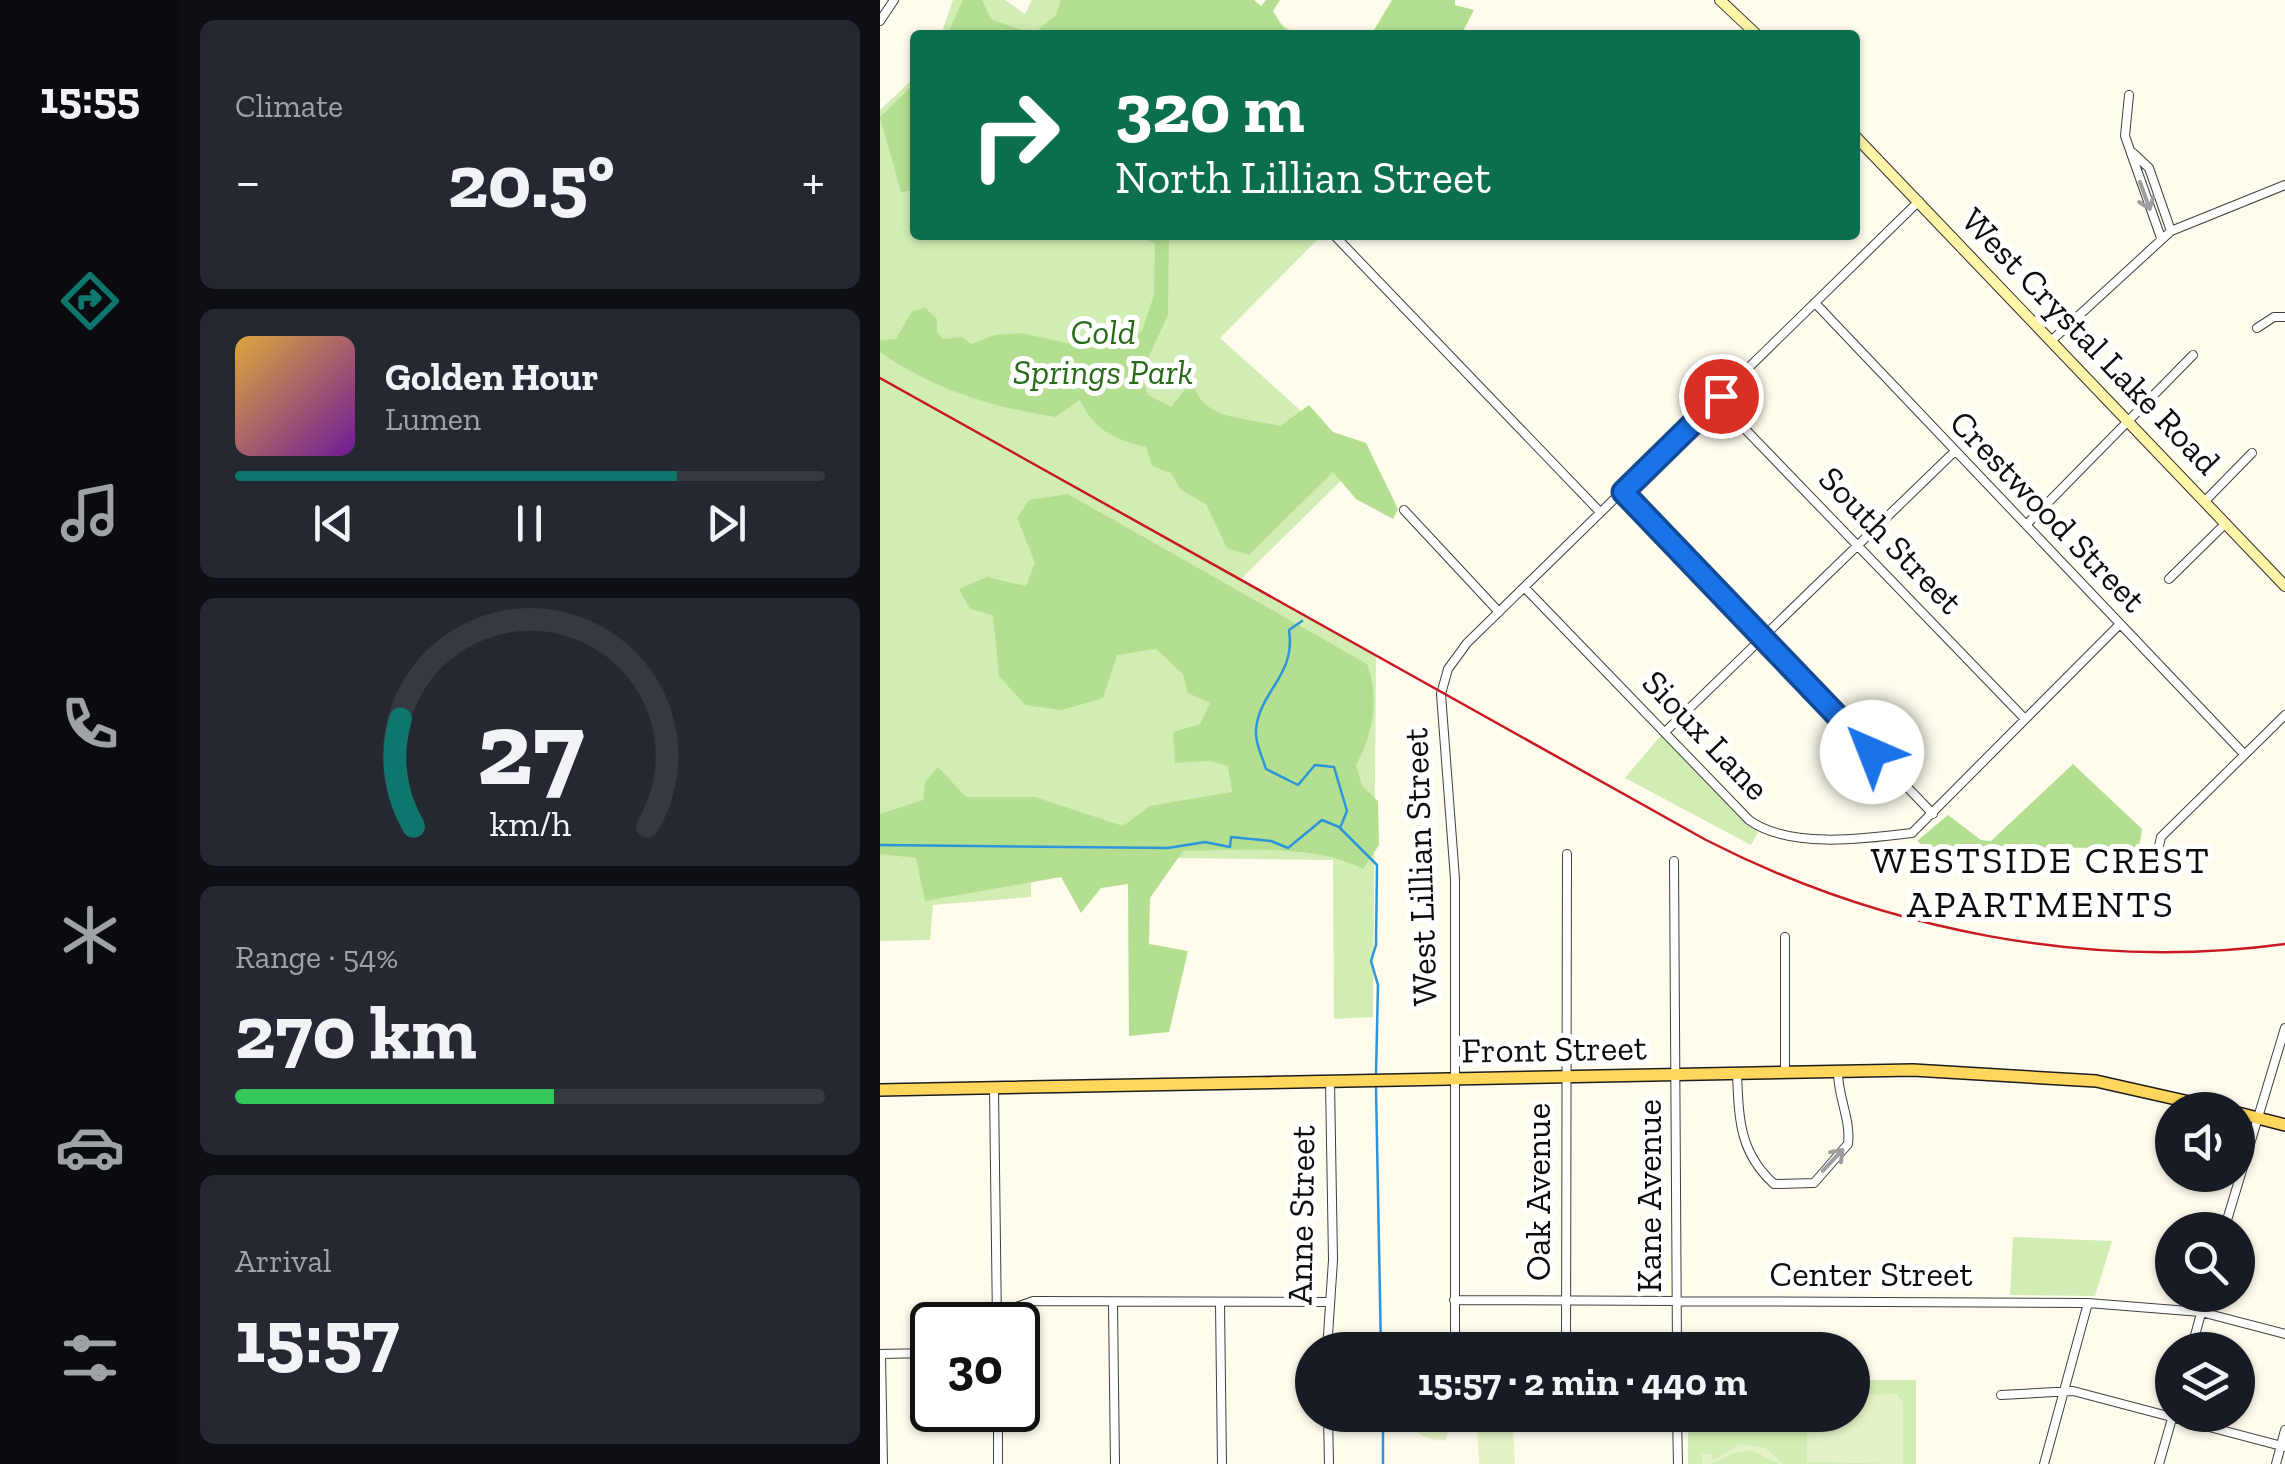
<!DOCTYPE html>
<html lang="en">
<head>
<meta charset="utf-8">
<style>
  body { margin:0; font-family:"Zilla Slab",serif; background:#242831; color:#f1f3f6; height:100vh; display:flex; flex-direction:column; font-size:38px; white-space:nowrap }
  * { box-sizing:border-box; margin:0 }
  p { font-size:32px; color:#9ea1a6 }
  .icon { flex:none; width:55px; height:55px; fill:none; stroke:currentColor; stroke-width:2; stroke-linecap:round; stroke-linejoin:round }
  .map { position:relative; flex:1; overflow:hidden }
  .drawer { display:flex; flex-direction:column; gap:20px; padding:20px; background:#0d0f14; width:700px }
  .drawer>* { flex:none }
  .guide { position:absolute; left:30px; top:30px; width:950px; height:210px; border-radius:10px; box-shadow:0 2px 8px #0004; background:#0b6e4f; color:#fff; overflow:hidden }
  .tools { position:absolute; left:1275px; top:1092px; display:grid; gap:20px }
  .tools a { display:grid; place-items:center; width:100px; height:100px; border-radius:50%; background:#171b24; box-shadow:0 2px 8px #0004; font-size:50px }
  .speed { position:absolute; left:30px; top:1302px; display:flex; gap:20px; font-size:50px; font-weight:700; text-align:center }
  .speed>* { display:grid; place-content:center; width:130px; height:130px; border-radius:50%; background:#171b24; box-shadow:0 2px 8px #0004; line-height:1 }
  .speed .limit { border:5px solid #111; border-radius:15px; background:#fff; color:#111 }
  .pin { position:absolute; display:grid; place-items:center; width:85px; height:85px; color:#fff; margin:-42px; border:5px solid #fff; border-radius:50%; box-shadow:0 2px 10px #0007 }
  .me { position:absolute; width:110px; margin:-55px; rotate:316deg; stroke-linejoin:round; filter:drop-shadow(0 0 8px #0008) }
  .turn { display:flex; align-items:center; gap:35px; height:210px; padding:0 40px; font-size:45px }
  .turn .icon { width:130px; height:130px; stroke-width:2.5 }
  .turn b { display:block; font-size:70px; line-height:85px }
  .big { font-size:75px; font-weight:700; line-height:1.1 }
  .drawer .card { flex:1; display:flex; flex-direction:column; justify-content:center; gap:15px; min-width:0; padding:0 35px; border-radius:15px; background:#242831 }
  .drawer .dial { align-items:center; gap:0 }
  .dial svg { height:260px; overflow:visible; fill:none; stroke:#363941; stroke-width:7; stroke-linecap:round; text-anchor:middle }
  .dial text { fill:#f1f3f6; stroke:none }
  .song { display:flex; align-items:center; gap:30px }
  .cover { width:120px; height:120px; border-radius:15px; background:linear-gradient(135deg,hsl(40 70% 55%),hsl(280 70% 35%)) }
  .played { height:10px; border-radius:5px; background:linear-gradient(90deg,#0f766e 75%,#363941 75%) }
  .keys { display:flex; justify-content:space-around; direction:ltr }
  .heat { display:flex; justify-content:space-between; align-items:center; font-size:55px; direction:ltr }
  .charge { height:15px; border-radius:8px; background:linear-gradient(90deg,#34c759 54%,#363941 0) }
  .trip { position:absolute; left:415px; top:1332px; width:575px; height:100px; border-radius:50px; background:#171b24; box-shadow:0 2px 8px #0004; font-weight:700; line-height:100px; text-align:center }
  main { display:flex; flex:1; min-height:0 }
  .tab-bar { display:flex; flex-direction:column; width:180px; justify-content:space-around; align-items:center; background:#090b0e; color:#9ea1a6 }
  .tab-bar .icon { width:70px; height:70px }
  .tab-bar .current { color:#0f766e }
  .tab-bar b { font-size:45px; color:#f1f3f6 }
  .map>svg:first-child { display:block }
</style>
</head>
<body>
<main>
<nav class="tab-bar">
<b>15:55</b>
<svg class="icon current" aria-label="directions" viewBox="0 0 24 24"><path d="M12 3l9 9-9 9-9-9zM9 14v-3h6M13 9l2 2-2 2"/></svg>
<svg class="icon" aria-label="music" viewBox="0 0 24 24"><path d="M9 18V5l10-2v13"/><circle cx="6" cy="18" r="3"/><circle cx="16" cy="16" r="3"/></svg>
<svg class="icon" aria-label="phone" viewBox="0 0 24 24"><path d="M5 4h4l2 5-3 2q2 4 5 5l2-3 5 2v4C11 20 4 13 5 4z"/></svg>
<svg class="icon" aria-label="climate" viewBox="0 0 24 24"><path d="M12 3v18M4 7l16 10M4 17L20 7"/></svg>
<svg class="icon" aria-label="car" viewBox="0 0 24 24"><path d="M5 17H2v-5l4-1 3-4h7l3 4 3 1v5h-3M9 17h6M6 11h13"/><circle cx="7" cy="17" r="2"/><circle cx="17" cy="17" r="2"/></svg>
<svg class="icon" aria-label="filters" viewBox="0 0 24 24"><path d="M4 7h16M4 17h16"/><circle cx="9" cy="7" r="2"/><circle cx="15" cy="17" r="2"/></svg>
</nav>
<section class="drawer">
<div class="card"><p>Climate</p>
<div class="heat"><a>−</a><b class="big">20.5°</b><a>+</a></div>
</div>
<div class="card">
<div class="song"><i class="cover"></i><div><b>Golden Hour</b><p>Lumen</p></div></div>
<div class="played"></div>
<div class="keys"><svg class="icon" aria-label="previous" viewBox="0 0 24 24"><path d="M18 5L8 12l10 7zM5 5v14"/></svg><svg class="icon" aria-label="pause" viewBox="0 0 24 24"><path d="M8 5v14M16 5v14"/></svg><svg class="icon" aria-label="next" viewBox="0 0 24 24"><path d="M6 5l10 7-10 7zM19 5v14"/></svg></div>
</div>
<div class="card dial"><svg viewBox="0 0 100 80">
<path d="M14 69A42 42 0 1 1 86 69"/>
<path d="M14 69A42 42 0 0 1 10 36" stroke="#0f766e"/>
<text x="50" y="56" font-size="32" font-weight="700">27</text>
<text x="50" y="72" font-size="11">km/h</text>
</svg></div>
<div class="card"><p>Range · 54%</p><b class="big">270 km</b><div class="charge"></div></div>
<div class="card"><p>Arrival</p><b class="big">15:57</b></div>
</section>
<div class="map">
<svg width="1405" height="1464" viewBox="0 0 1405 1464">
  <rect width="100%" height="100%" fill="#fffbed"/>
  <path fill="#d1edb3" d="M73,0h52l20,14 7,-14h211l55,35h-357z
    M35,77v158h407l-102,103 139,125 -119,117 136,76 -3,361 -39,2 -1,-159 -302,-4v41l-98,8 -3,35 -50,1v-831z
    M782,734l96,98 -7,13 -126,-67z
    M1133,1237l99,4 -17,55 -85,-1z
    M973,1380h63v84h-228v-49h164z"/>
  <path fill="#b4df91" d="M83,0h19l9,19 42,15 23,-19 5,-15h193l7,6 5,-6h14l-7,11 15,24h-341z
    M512,0h63v5l19,5 -13,25h-90z
    M31,87l4,5v98l-14,2 -21,-75z
    M220,235h69l-1,80 -27,58 7,22 23,12 22,-27c6,41 53,37 87,46l29,-21 24,27 33,11 32,66 -5,10 -37,-20 -23,-27 -84,83 -22,-7 -21,-44 -25,-14 -10,-17 -19,-7 -6,-19c-33,-8 -52,-17 -66,-47l-25,17c-63,-10 -123,-28 -175,-65v-12l16,-1 16,-28 13,-3 12,11v13l6,7 19,-2 9,7 24,-9 27,-2 62,14 37,1 21,-17 12,-36 1,-52 -22,-8z
    M188,494l299,170c13,35 6,70 -11,101l6,21 16,15 1,44 -16,24c-50,-26 -125,-18 -180,-18l-33,47 -1,46 39,7 -19,81 -40,4 -1,-152 -27,4 -20,25 -20,-36 -136,24 -9,-43 -36,-4v-40l43,-14 2,-18 13,-15 28,30h69l88,29 27,-20 82,-14 -4,-26 -18,-5 -35,2 -2,-31 27,-8 10,-21 -22,-10 -5,-19 -27,-25 -39,6 -14,43 -41,12 -37,-5 -26,-29 -6,-61 -23,-6 -11,-20 28,-12 39,9 9,-23 -18,-45 12,-18z
    M1193,764l69,65 -3,19 -214,-1 -8,-6 31,-26 33,25 10,1z"/>
  <path fill="#e4f3c6" d="M1016,1394l7,8v62l-96,-2v-47h45l1,-20z
    M522,1415h50l-6,25c-17,3 -31,-9 -44,-18z
    M627,1422l6,5 2,37h-36l-2,-41z
    M860,1444l26,4 17,16c-15,-1 -23,-15 -40,-13 -18,2 -20,13 -41,13v-10h10l1,7z"/>
  <g fill="none" stroke-linecap="round" stroke-linejoin="round">
    <path stroke="#2d95d9" stroke-width="2.5" d="M422,621l-13,9c7,46 -29,60 -33,99 -1,14 6,27 10,40l32,16 17,-20 19,2 13,44 -7,17 37,37 -1,80 -5,16 7,24 -2,89
      M0,845l288,3 37,-6 25,5 1,-10 40,4 17,7 34,-28 17,7
      M496,1088l5,262
      M503,1415v49"/>
    <g stroke="#404040" stroke-width="10">
      <path id="street" d="M0,21l14,-21
        M1249,95l-4,41 36,102
        M1253,153l16,15 22,63
        M454,235l266,277
        M935,303l429,451
        M1377,328l17,-11h11
        M1171,341l120,-110 114,-46
        M837,400l308,319
        M743,491l310,323
        M1325,501l47,-48
        M524,510l95,102
        M1146,525l167,-170
        M1289,579l57,-56
        M645,588l224,232c40,29 115,19 163,13l207,-208
        M785,732l288,-279
        M1276,859l5,-22 124,-122
        M794,861l3,489
        M905,1073v-136
        M857,1074c2,45 2,78 37,110l40,-1 34,-39c3,-25 -10,-46 -10,-72
        M114,1088l3,237
        M1344,1230l61,-202
        M574,1300l634,3 113,9 84,22
        M233,1304l2,160
        M340,1304l2,160
        M117,1314l36,-13 294,1
        M447,1350l6,-90 -3,-179
        M575,1350v-471l-14,-185 7,-25 19,-26 452,-442
        M686,1350l1,-496
        M1311,1350l15,-55
        M0,1354l52,-1
        M1,1354l2,110
        M1121,1395l72,-4 212,56
        M118,1410v54
        M448,1415l1,49
        M797,1415l1,49
        M1164,1464l44,-161
        M1279,1464l14,-49
        M1396,1464l9,-34"/>
    </g>
    <g stroke="#2f2f2f" stroke-width="12">
      <path id="secondary" d="M840,0l37,35
        M975,136l430,450"/>
    </g>
    <g stroke="#1e1e1e" stroke-width="14">
      <path id="primary" d="M0,1090l1033,-20 183,11 129,29
        M1358,1113l47,12"/>
    </g>
    <use href="#street" stroke="#fff" stroke-width="8"/>
    <use href="#secondary" stroke="#fff5a8" stroke-width="10"/>
    <use href="#primary" stroke="#ffd75d" stroke-width="11"/>
    <path stroke="#c91922" stroke-width="2.5" d="M0,378l826,462c176,90 382,131 579,104"/>
  </g>
  <defs><path id="oneway-shaft" d="M-6 0H5M1.5-3L5.5 0L1.5 3" fill="none" stroke-width="1.6" stroke-linecap="round" stroke-linejoin="round" transform="scale(2.5)"/></defs>
  <g stroke="#9e9e9e">
    <use href="#oneway-shaft" transform="translate(1265 196) rotate(70)"/>
    <use href="#oneway-shaft" transform="translate(953 1160) rotate(-47)"/>
  </g>
  <g fill="none" stroke-linecap="round" stroke-linejoin="round">
    <g stroke="#114b97" stroke-width="25">
      <path id="route" d="M841,396l-98,96 249,260"/>
    </g>
    <use href="#route" stroke="#1a73e8" stroke-width="18"/>
  </g>
  <g text-anchor="middle" dominant-baseline="central" stroke-width="10" stroke-linejoin="round" paint-order="stroke">
    <g font-size="35" font-style="italic" fill="#296b18" stroke="#fff">
      <text x="223" y="332">Cold<tspan x="223" dy="40">Springs Park</tspan></text>
    </g>
    <g font-size="35" fill="#0d0d0d" stroke="#fff">
      <text transform="translate(1211 341) rotate(46)">West Crystal Lake Road</text>
      <text transform="translate(1168 511) rotate(46)">Crestwood Street</text>
      <text transform="translate(1011 540) rotate(46)">South Street</text>
      <text transform="translate(826 735) rotate(46)">Sioux Lane</text>
      <text transform="translate(540 867) rotate(-92)">West Lillian Street</text>
      <text transform="translate(674 1049) rotate(-1)">Front Street</text>
      <text transform="translate(658 1192) rotate(-90)">Oak Avenue</text>
      <text transform="translate(769 1196) rotate(-90)">Kane Avenue</text>
      <text transform="translate(421 1215) rotate(-89)">Anne Street</text>
      <text x="991" y="1274">Center Street</text>
    </g>
    <g font-size="38" letter-spacing="2.5" fill="#0d0d0d" stroke="#fff">
      <text x="1161" y="860">WESTSIDE CREST<tspan x="1161" dy="44">APARTMENTS</tspan></text>
    </g>
  </g>
</svg>
<div class="tools">
<a><svg class="icon" aria-label="sound" viewBox="0 0 24 24"><path d="M4 9h4l5-4v14l-5-4H4zM17 9q2 3 0 6"/></svg></a>
<a><svg class="icon" aria-label="search" viewBox="0 0 24 24"><circle cx="10" cy="10" r="6"/><path d="M15 15l6 6"/></svg></a>
<a><svg class="icon" aria-label="layers" viewBox="0 0 24 24"><path d="M12 4l9 5-9 5-9-5zM3 14l9 5 9-5"/></svg></a>
</div>
<div class="speed"><div class="limit">30</div></div>
<div class="pin" style="left:841px;top:396px;background:#d93025"><svg class="icon" aria-label="arrive" viewBox="0 0 24 24"><path d="M6 21V4h12l-3 4 3 4H6"/></svg></div>
<svg class="me" style="left:992px;top:752px" viewBox="-20 -20 40 40"><circle r="19" fill="#fff"/><path d="M0-13L10 11 0 6-10 11z" fill="#1a73e8"/></svg>
<div class="trip">15:57 · 2 min · 440 m</div>
<div class="guide">
<div class="turn"><svg class="icon" aria-label="right" viewBox="0 0 24 24"><path d="M7 20v-9h11M14 6l5 5-5 5"/></svg><div><b>320 m</b>North Lillian Street</div></div>
</div>
</div>
</main>
</body>
</html>
